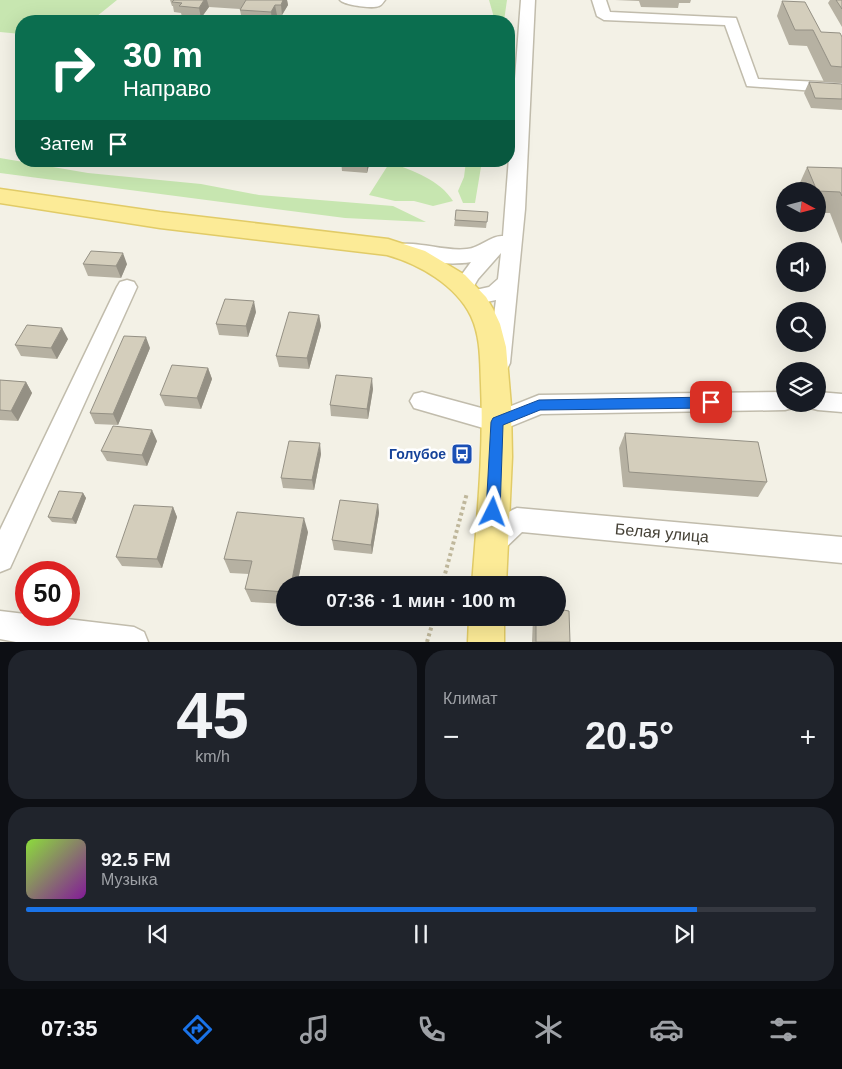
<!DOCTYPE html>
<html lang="ru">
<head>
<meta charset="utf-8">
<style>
  body { margin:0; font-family:Arial,sans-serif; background:#20242c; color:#f1f3f6; height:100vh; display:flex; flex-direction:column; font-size:19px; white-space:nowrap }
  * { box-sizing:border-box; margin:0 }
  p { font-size:16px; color:#9ea1a6 }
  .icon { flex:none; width:28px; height:28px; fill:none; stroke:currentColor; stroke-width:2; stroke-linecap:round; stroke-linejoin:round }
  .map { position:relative; height:642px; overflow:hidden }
  .details { display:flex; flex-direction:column; gap:8px; padding:8px; background:#0d0f14; flex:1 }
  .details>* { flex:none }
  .banner { position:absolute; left:15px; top:15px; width:500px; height:152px; border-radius:20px; box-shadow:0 5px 20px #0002; background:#0b6e4f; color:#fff; overflow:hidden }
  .needle { width:32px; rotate:97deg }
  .controls { position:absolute; left:776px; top:182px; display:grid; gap:10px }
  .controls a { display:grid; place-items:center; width:50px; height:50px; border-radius:50%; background:#171b24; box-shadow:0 5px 20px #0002; font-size:25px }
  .speed { position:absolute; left:15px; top:561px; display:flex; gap:10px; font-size:25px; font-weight:700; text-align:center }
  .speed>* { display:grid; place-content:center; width:65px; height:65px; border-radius:50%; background:#171b24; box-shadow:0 5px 20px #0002; line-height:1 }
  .speed .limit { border:8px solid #d22; background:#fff; color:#111 }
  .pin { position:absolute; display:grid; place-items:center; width:42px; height:42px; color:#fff; margin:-21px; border-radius:10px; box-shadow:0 2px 8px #0006 }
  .me { position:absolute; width:55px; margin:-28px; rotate:3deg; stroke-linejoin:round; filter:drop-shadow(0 0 4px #0008) }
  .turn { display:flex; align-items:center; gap:18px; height:105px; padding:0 25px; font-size:22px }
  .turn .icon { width:65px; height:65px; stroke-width:2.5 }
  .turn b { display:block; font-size:35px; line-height:42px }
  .then { display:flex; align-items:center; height:48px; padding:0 25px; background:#0003; gap:10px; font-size:19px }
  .big { font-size:38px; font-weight:800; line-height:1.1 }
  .details .tile { flex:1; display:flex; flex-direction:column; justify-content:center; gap:8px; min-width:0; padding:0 18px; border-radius:20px; background:#20242c }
  .details .dial { align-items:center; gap:0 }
  .dial b { font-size:65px; line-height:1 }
  .song { display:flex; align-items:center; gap:15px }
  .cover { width:60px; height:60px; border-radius:8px; background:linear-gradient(135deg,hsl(90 70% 55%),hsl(290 70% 35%)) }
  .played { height:5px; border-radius:2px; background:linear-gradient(90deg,#1a73e8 85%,#363941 85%) }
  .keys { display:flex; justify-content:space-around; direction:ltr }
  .heat { display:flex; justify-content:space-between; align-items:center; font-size:28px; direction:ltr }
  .details .tiles { flex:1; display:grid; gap:8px; grid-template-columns:1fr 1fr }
  .tile:last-child { grid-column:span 2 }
  .trip { position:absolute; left:276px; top:576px; width:290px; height:50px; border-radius:25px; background:#171b24; box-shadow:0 5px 20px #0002; font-weight:800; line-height:50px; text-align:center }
  .menu { display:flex; height:80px; justify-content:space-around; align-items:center; background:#090b0e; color:#9ea1a6 }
  .menu .icon { width:35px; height:35px }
  .menu .selected { color:#1a73e8 }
  .menu b { font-size:22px; color:#f1f3f6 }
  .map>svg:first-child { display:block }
</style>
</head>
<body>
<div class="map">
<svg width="842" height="642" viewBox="0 0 842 642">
  <rect width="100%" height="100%" fill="#f3f1e6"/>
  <path fill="#c7e6b0" d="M0,0h117l-26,21h-70v13l-21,-2z
    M489,0h18l-3,21h-12l1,-7z
    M0,158l88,15 113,11 58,11 134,11 33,16 -81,-4 -345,-45z
    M466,161h16l-7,42h-12l-5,-12 6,-14z
    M390,162c23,9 50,18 63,39l-20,5 -19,-5h-19l-26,-6z"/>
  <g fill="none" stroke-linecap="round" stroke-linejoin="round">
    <g stroke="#c1bcac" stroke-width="3">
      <path id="minor" d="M340,0h45c-2,2 -3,5 -6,6 -6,3 -35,-1 -39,-6z
        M521,0h14l-10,209 -15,154 -3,6 -8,3 -8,-3 -3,-6 8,-63 -24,5 -7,-2 -3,-5 1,-3 -8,-2 -3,-5 19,-26c-23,4 -52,-1 -75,-7l-3,-5 3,-5c19,-5 49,7 71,4 13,-1 24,-14 36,-13zM501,253l-3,26 -9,8 -18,4 7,-12z
        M592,0h14l4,12 126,6 22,61 84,4v10l-95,-7 -22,-61 -121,-5 -7,-4z
        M127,280l7,2 3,5 -127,281 -10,4v-42l117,-243 3,-5z
        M422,392l74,20 43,-17 246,-3v12h10l-2,4 -8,2 -244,4 -44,18 -83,-24 -4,-7 4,-7z
        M818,392l24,2v18l-24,-2 -8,-2 -2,-4h10z
        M517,508l325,29v26l-320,-31 -21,20 -9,4 -9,-4 -4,-9c6,-15 23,-29 38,-35z
        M0,611l134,16 10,5 4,10h-132l-16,-3z"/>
    </g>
    <g stroke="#e1cb67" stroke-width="3">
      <path id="major" d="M0,189l160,23 228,27 37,12 40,24 21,22 7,12 7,15 6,23 5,59 1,51 -6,128h-34c5,-67 12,-134 9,-201 -1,-23 0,-47 -10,-68 -15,-31 -52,-52 -84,-61l-227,-27 -160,-25z
        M469,618h35v24h-36z"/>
    </g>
    <path stroke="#bfb79b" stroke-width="4" stroke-dasharray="3 3" stroke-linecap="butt" d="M442,585l25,-92
      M427,642l7,-24"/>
    <use href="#minor" fill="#fff" fill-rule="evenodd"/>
    <use href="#major" fill="#fceb97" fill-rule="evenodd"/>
  </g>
  <path fill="#b6b1a2" d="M170,0h117l1,5 -6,10h-5l-4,6h-13l-18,-1 -2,-10v-1l-31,-2 -8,11 -19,-1 -1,-4 -7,-1 -1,-6h-1z
    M615,0h76l-1,3h-11l-1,5 -37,-1 -2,-6z
    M830,0h12v27l-14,-24z
    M782,1l39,31 21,5v46l-18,-1 -17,-36 -18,-1 -12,-29z
    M809,82l33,2v26l-31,-2 -7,-15z
    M341,161h29l-3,12 -25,-2z
    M807,167l35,1v76l-12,-31h-12v-22h-19l-1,-4z
    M488,212l-2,16 -32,-2 1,-6z
    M83,264h44l-6,14 -33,-2z
    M256,312l-8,25 -29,-2 -3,-11z
    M319,315l2,11 -12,43 -30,-2 -3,-11z
    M68,339l-11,20 -36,-3 -6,-11z
    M150,348l-32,77 -23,-1 -5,-11z
    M208,368l4,11 -11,30 -36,-3 -5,-11z
    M0,380l26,2 6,11 -14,28 -18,-1z
    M373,389l-5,30 -37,-3 -1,-11z
    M625,433l142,49 -9,15 -135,-10 -4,-39z
    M157,441l-10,25 -40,-5 -6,-10z
    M321,454l-7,36 -31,-2 -2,-10z
    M83,493l3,5 -10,26 -24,-2 -4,-5z
    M378,504l1,9 -7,41 -38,-4 -2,-10z
    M173,507l4,10 -15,51 -40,-2 -6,-9z
    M308,532l-11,53h-12v19l-34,-2 -6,-13 4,-15 -19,-1 -6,-14z
    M533,618h25l12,24h-38z"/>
  <path fill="#949084" d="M204,0h3l2,7 -8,11 -2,-10z
    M283,0h4l1,5 -6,10 -1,-10z
    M275,5l2,10 -5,6 -1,-9z
    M367,161h3l-3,12z
    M123,253l4,11 -6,14 -5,-12z
    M254,301l2,11 -8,25 -2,-11z
    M319,315l2,11 -12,43 -2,-11z
    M62,328l6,11 -11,20 -6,-11z
    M146,337l4,11 -32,77 -5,-11z
    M208,368l4,11 -11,30 -4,-11z
    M372,378l1,11 -5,30 -1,-10z
    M26,382l6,11 -14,28 -7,-10z
    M152,430l5,11 -10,25 -5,-11z
    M320,443l1,11 -7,36 -2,-10z
    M83,493l3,5 -10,26 -4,-5z
    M378,504l1,9 -7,41 -1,-9z
    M173,507l4,10 -15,51 -5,-9z
    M304,518l4,14 -11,53h-6z"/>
  <path fill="#d4cebc" stroke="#949084" d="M174,0h30l-5,8 -20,-2 3,-3 -10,-1z
    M246,0h37l-2,5h-6l-4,7 -31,-2z
    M836,0h6v9z
    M782,1l23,1 16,30 19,1 2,4v30l-11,-1 -18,-36h-18z
    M809,82l33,2v15l-27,-1z
    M807,167l35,1v28l-2,-4 -23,-1z
    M456,210l32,2 -1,10 -32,-2z
    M91,251l32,2 -7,13 -33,-2z
    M225,299l29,2 -8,25 -30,-2z
    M289,312l30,3 -12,43 -31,-2z
    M27,325l35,3 -11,20 -36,-3z
    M124,336l22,1 -33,77 -23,-1z
    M172,365l36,3 -11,30 -37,-3z
    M336,375l36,3 -5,31 -37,-4z
    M0,380l26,2 -15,29 -11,-1z
    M113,426l39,4 -10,25 -41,-4z
    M625,433l133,9 9,40 -138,-10z
    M289,441l31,2 -8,37 -31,-2z
    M59,491l24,2 -11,26 -24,-2z
    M340,500l38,4 -7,41 -39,-5z
    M134,505l39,2 -16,52 -41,-2z
    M237,512l67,6 -13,67h-6v7l-40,-3 7,-28 -28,-2z
    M303,579l45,3 -1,3h-45z
    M558,609l11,2 1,31h-34v-24h22z"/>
  <path fill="#1a73e8" stroke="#114b97" d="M711,397l4,2 2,3 -2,4 -4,2 -171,2 -37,15 -3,87 -2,5 -5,1 -5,-1 -2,-5 5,-90 2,-4 46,-18z"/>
  <defs>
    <g id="bus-square" transform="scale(1.125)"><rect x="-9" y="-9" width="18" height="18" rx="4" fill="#1a4fb4" stroke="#fff"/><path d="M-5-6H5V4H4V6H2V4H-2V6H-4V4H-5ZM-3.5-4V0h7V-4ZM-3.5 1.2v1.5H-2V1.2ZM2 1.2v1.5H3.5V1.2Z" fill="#fff"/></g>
  </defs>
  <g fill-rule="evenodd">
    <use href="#bus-square" x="462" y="454"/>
  </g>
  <g text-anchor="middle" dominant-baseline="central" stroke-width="5" stroke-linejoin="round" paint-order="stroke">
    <g font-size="14" font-weight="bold" fill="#164399" stroke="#fff" text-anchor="end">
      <text x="446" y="454">Голубое</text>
    </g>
    <g font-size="16" fill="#454136" stroke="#fff">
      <text transform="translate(662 533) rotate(5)">Белая улица</text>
    </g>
  </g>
</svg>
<div class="controls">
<a><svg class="needle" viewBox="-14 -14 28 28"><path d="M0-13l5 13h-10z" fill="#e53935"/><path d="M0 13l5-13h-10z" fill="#9ea1a6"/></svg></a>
<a><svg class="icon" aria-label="sound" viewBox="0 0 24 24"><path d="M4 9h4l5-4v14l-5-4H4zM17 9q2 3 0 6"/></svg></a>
<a><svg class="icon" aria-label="search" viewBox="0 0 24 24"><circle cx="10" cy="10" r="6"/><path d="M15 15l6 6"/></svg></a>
<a><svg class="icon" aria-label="layers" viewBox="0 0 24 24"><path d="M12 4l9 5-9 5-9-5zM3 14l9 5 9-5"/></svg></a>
</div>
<div class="speed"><div class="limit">50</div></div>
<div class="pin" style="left:711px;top:402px;background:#d93025"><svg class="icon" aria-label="arrive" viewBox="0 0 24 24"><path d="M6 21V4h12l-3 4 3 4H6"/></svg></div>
<svg class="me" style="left:493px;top:512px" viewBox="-20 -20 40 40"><path d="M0-17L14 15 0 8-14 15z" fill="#1a73e8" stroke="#fff" stroke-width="4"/></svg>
<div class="trip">07:36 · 1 мин · 100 m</div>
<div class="banner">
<div class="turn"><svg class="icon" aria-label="right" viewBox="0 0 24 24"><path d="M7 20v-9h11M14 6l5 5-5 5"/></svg><div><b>30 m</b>Направо</div></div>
<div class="then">Затем<svg class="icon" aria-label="arrive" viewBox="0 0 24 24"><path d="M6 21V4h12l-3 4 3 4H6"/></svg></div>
</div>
</div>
<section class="details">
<div class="tiles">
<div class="tile dial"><b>45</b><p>km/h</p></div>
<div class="tile"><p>Климат</p>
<div class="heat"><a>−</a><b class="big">20.5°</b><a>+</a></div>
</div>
<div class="tile">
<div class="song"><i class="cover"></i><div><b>92.5 FM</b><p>Музыка</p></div></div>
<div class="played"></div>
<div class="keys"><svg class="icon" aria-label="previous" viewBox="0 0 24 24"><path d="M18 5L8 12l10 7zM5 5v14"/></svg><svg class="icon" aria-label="pause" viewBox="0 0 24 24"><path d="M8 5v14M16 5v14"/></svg><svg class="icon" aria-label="next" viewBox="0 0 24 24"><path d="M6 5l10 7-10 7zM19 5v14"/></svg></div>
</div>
</div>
</section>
<nav class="menu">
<b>07:35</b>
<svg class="icon selected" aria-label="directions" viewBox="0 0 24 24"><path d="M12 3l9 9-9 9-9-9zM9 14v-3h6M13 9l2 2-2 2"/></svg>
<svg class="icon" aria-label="music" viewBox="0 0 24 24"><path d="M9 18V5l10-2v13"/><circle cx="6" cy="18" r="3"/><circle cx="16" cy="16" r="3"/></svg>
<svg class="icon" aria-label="phone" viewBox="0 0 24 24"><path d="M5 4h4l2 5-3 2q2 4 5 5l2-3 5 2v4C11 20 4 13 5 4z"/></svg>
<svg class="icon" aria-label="climate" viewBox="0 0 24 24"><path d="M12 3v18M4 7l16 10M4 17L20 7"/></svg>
<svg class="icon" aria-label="car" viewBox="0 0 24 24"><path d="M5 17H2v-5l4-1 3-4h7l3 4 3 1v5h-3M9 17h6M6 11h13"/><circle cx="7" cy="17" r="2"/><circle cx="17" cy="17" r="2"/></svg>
<svg class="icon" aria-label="filters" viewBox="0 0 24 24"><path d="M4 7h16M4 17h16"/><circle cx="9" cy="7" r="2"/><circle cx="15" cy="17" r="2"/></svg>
</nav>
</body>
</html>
